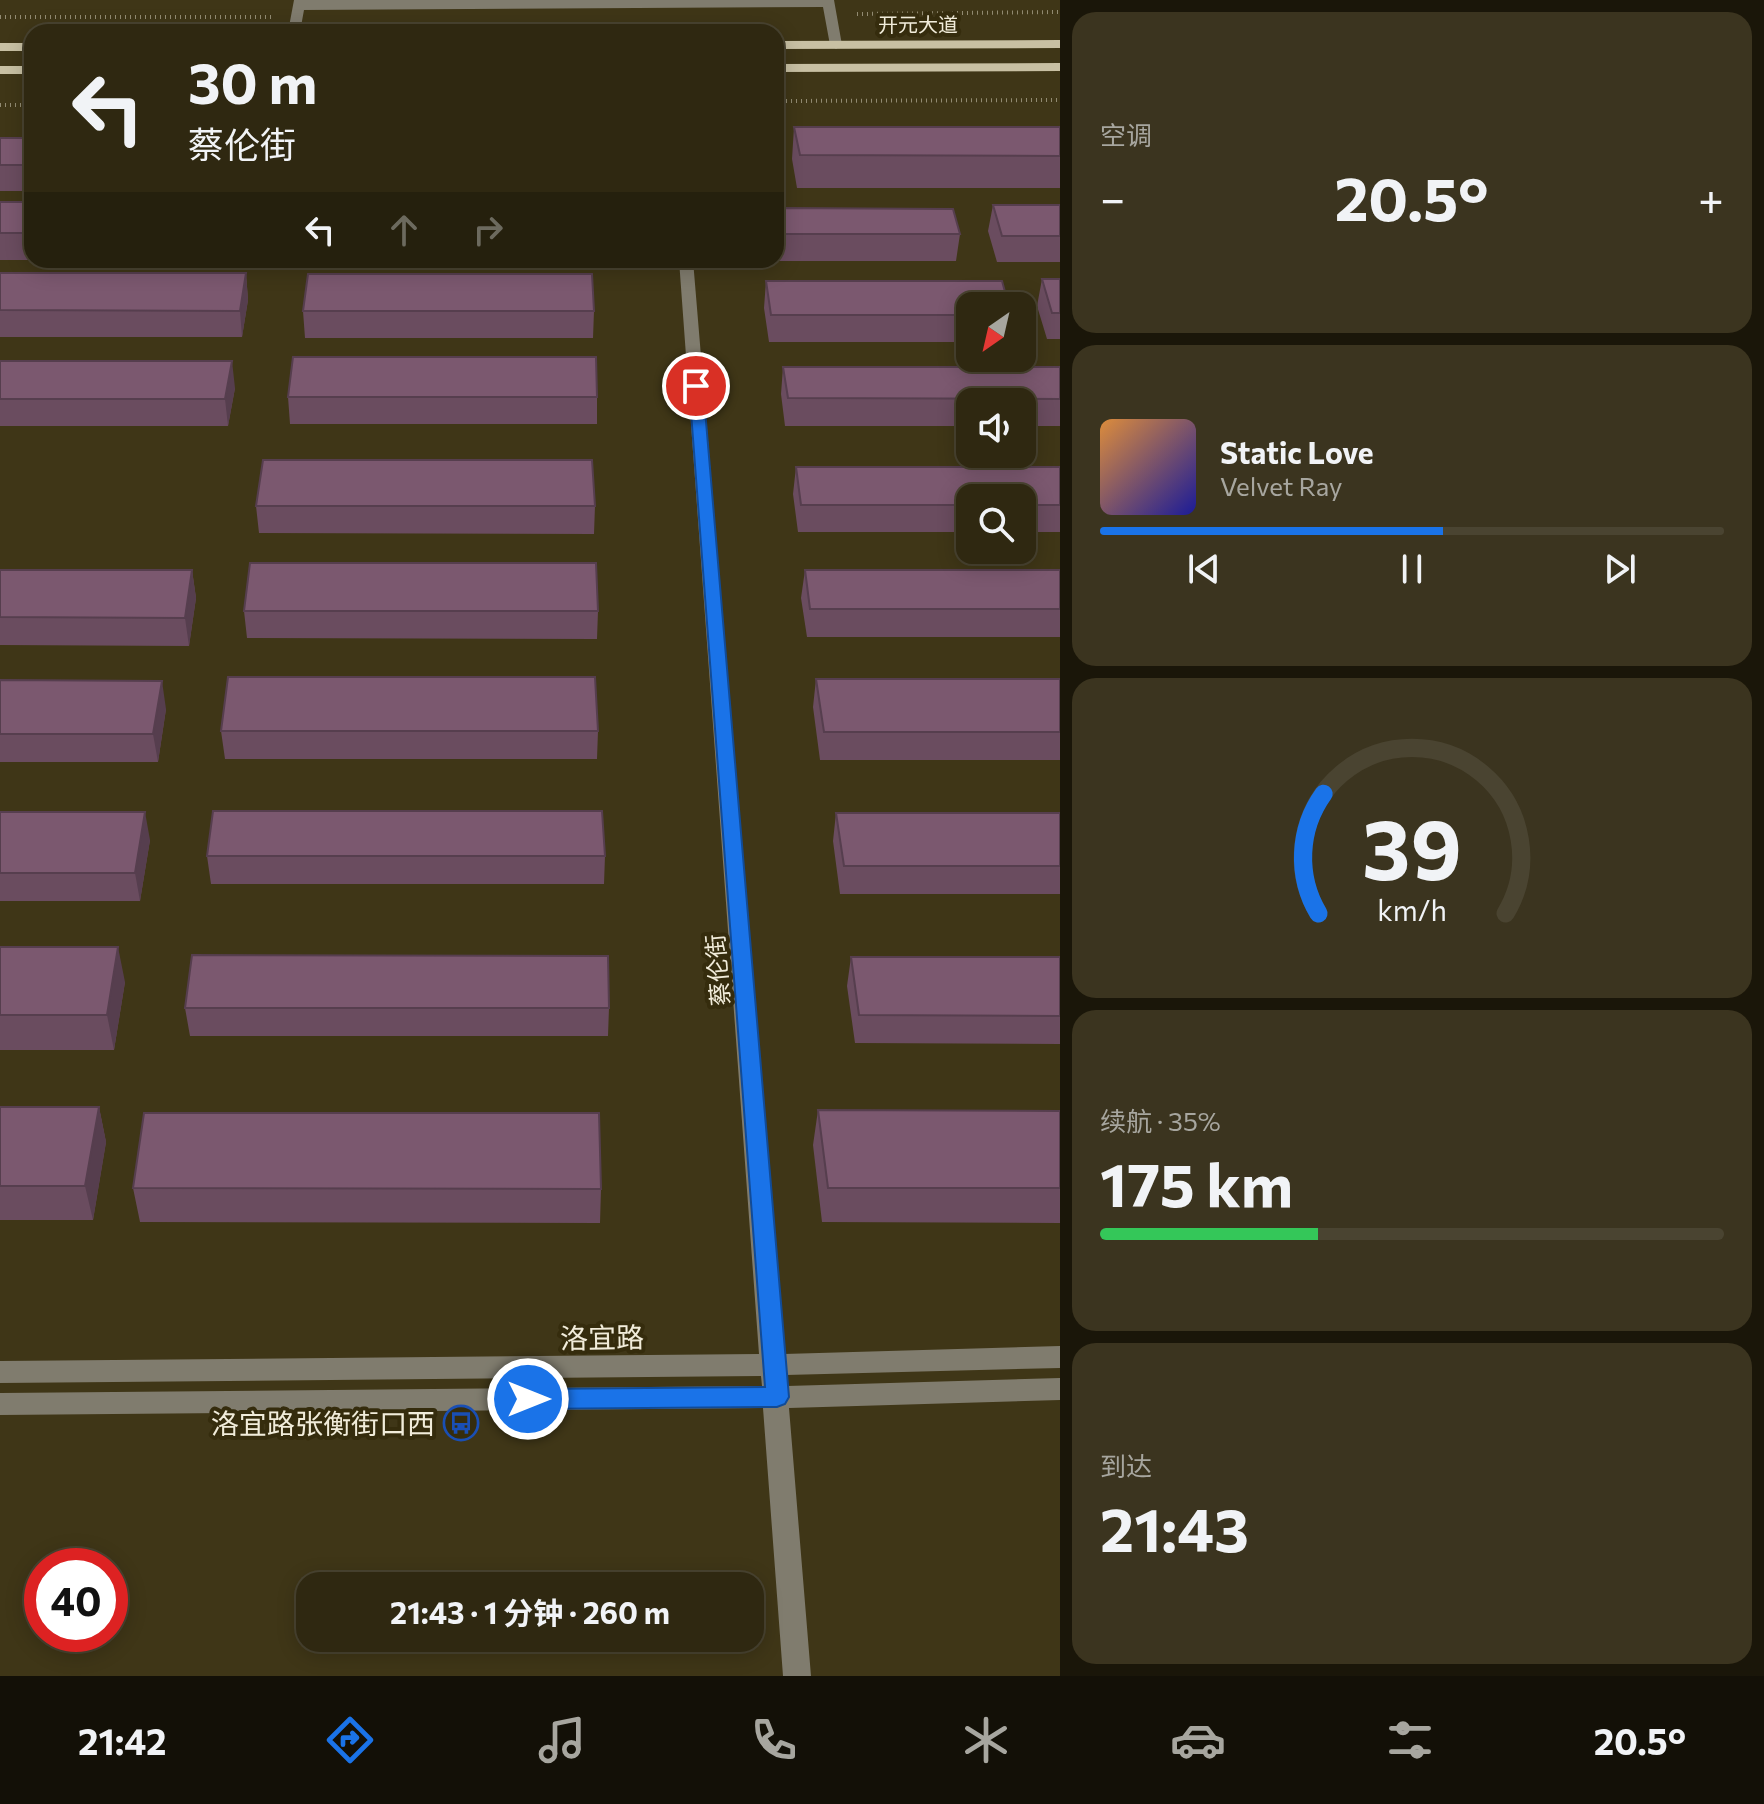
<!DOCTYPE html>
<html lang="zh">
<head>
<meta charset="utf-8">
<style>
  body { margin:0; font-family:Commissioner,"Noto Sans SC",sans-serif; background:#3b341f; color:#f1f3f6; height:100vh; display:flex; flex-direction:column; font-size:30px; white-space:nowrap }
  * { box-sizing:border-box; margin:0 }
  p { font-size:26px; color:#a7a69f }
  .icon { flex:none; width:44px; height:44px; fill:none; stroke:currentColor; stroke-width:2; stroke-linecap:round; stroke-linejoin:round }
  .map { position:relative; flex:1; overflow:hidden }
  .panel { display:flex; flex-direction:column; gap:12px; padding:12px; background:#1a1609; width:704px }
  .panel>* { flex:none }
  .guide { position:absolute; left:24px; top:24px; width:760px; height:244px; border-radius:24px; box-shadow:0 4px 20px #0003,0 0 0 2px #4a4431; background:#2f2811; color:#f1f3f6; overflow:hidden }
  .needle { width:52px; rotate:214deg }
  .fabs { position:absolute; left:956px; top:292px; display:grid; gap:16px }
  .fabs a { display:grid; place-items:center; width:80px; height:80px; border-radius:16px; background:#2f2811; box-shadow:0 4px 20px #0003,0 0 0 2px #4a4431; font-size:40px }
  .speed { position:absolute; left:24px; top:1548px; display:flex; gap:16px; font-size:40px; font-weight:700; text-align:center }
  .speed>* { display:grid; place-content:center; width:104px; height:104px; border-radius:50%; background:#2f2811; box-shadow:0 4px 20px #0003,0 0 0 2px #4a4431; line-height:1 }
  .speed .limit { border:12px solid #d22; background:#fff; color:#111 }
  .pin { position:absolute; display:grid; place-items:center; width:68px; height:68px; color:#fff; margin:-34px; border:4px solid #fff; border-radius:50%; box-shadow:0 2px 8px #0007 }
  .me { position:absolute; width:88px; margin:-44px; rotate:90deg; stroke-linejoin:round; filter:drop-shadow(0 0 6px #0008) }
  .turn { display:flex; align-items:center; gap:28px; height:168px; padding:0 32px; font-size:36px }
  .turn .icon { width:104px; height:104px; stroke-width:2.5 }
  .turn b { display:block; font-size:56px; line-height:68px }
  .lanes { display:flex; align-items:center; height:76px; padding:0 32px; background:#0003; justify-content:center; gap:40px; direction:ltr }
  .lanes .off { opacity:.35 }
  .big { font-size:60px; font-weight:700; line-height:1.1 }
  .panel .widget { flex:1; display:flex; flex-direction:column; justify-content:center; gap:12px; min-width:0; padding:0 28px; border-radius:24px; background:#3b341f }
  .panel .dial { align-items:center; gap:0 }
  .dial svg { height:208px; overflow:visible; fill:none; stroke:#4a4431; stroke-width:7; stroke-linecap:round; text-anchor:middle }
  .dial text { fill:#f1f3f6; stroke:none }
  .song { display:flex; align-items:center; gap:24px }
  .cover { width:96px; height:96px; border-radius:12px; background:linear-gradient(135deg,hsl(30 70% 55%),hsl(240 70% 35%)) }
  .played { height:8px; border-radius:4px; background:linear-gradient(90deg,#1a73e8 55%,#4a4431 55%) }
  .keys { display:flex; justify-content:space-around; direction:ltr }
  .heat { display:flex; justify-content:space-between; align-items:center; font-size:44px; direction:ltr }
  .charge { height:12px; border-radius:6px; background:linear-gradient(90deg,#34c759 35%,#4a4431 0) }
  .trip { position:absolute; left:296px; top:1572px; width:468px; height:80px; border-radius:24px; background:#2f2811; box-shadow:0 4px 20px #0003,0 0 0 2px #4a4431; font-weight:700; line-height:80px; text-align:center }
  .tabs { display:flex; height:128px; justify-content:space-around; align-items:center; background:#131007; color:#a7a69f }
  .tabs .icon { width:56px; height:56px }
  .tabs .on { color:#1a73e8 }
  .tabs b { font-size:36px; color:#f1f3f6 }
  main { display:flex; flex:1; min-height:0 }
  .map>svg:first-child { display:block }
</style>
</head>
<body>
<main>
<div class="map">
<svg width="1060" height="1676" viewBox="0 0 1060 1676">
  <rect width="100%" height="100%" fill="#3f3617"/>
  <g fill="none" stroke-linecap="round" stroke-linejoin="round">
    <path stroke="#928b72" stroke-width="4" stroke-dasharray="1 4" stroke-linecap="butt" d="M857,14l203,-2
      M0,17h271
      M776,101l284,-1
      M0,105h32"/>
    <path fill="#807c6e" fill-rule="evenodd" d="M294,0h540l8,45 -6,4 -6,-4 -7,-38 -519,3 -4,22h-12z
      M679,260h14l91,1094 276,-8v22l-274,7 1,11 273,-8v22l-271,8 22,268h-28l-20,-268 -763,7v-22l762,-7 -1,-10 -761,7v-22l759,-7z"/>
    <path fill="#c8c0a3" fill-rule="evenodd" d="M1060,40v8l-284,1v-8z
      M0,43h32v8h-32z
      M1060,63v8l-284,1v-8z
      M0,66h32v8h-32z"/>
  </g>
  <path fill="#6a4c5f" d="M794,127h266v61h-263l-5,-29z
    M0,138h32v53h-32z
    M0,202h32v58h-32z
    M993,205h67v57h-63l-9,-31z
    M776,208l184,26 -4,27h-198l18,-1z
    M0,273h246l2,27 -6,37h-242z
    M1042,279h18v60h-13l-10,-33z
    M766,281l204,25v36h-201l-5,-34z
    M303,311h291l-1,27h-288z
    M0,361l235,27 -7,38h-228z
    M783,367h277v59h-38v-24h-52v24h-185l-4,-32z
    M288,397h309v27h-307z
    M796,467h264v65h-38v-34h-52v34h-172l-5,-38z
    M256,506h339l-1,28 -335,-1z
    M0,570h192l4,28 -7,48 -189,-1z
    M805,570h255v67h-253l-6,-39z
    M244,611h354l-1,28 -350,-1z
    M816,679h244v81h-240l-7,-53z
    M0,680l166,29 -8,53h-158z
    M221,731h377l-1,28h-372z
    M0,812l150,28 -10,61h-140z
    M836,813h224v81h-220l-7,-53z
    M207,856h398l-1,28h-393z
    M0,947l125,35 -11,68h-114z
    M851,957h209v87l-205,-1 -8,-57z
    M185,1008h424l-1,28h-418z
    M0,1107h99l7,35 -13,78h-93z
    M818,1110l242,1v112l-238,-1 -9,-77z
    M133,1188l468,1 -1,34 -460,-1z"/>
  <path fill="#563e4e" d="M246,273l2,27 -6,37 -2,-26z
    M232,361l3,27 -7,38 -3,-27z
    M192,570l4,28 -7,48 -4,-28z
    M162,681l4,28 -8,53 -5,-28z
    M145,812l5,28 -10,61 -5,-28z
    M118,947l7,35 -11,68 -7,-35z
    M99,1107l7,35 -13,78 -8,-34z"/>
  <path fill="#7b586f" stroke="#563e4e" stroke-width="2" d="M794,127h266v29l-260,-1z
    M0,138h32v27h-32z
    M0,202h32v31h-32z
    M993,205h67v31h-58z
    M776,208l177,1 7,25h-184z
    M0,273h246l-6,38 -240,-1z
    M308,274h284l2,37h-291z
    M1042,279h18v34h-8z
    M766,281h236l7,25h-39v9h-199z
    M293,357h303l1,40h-309z
    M0,361h232l-7,38h-225z
    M783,367h277v32l-272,-1z
    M263,460h329l3,46h-339z
    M796,467h264v38h-38v-7h-52v7h-169z
    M250,563h346l2,48h-354z
    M0,570h192l-7,48 -185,-1z
    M805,570h255v39h-250z
    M228,677h367l3,54h-377z
    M816,679h244v53h-236z
    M0,680l162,1 -9,53h-153z
    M213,811h389l3,45h-398z
    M0,812h145l-10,61h-135z
    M836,813h224v53h-216z
    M0,947h118l-11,68h-107z
    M192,955l416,1 1,52h-424z
    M851,957h209v59l-201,-1z
    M0,1107h99l-14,79h-85z
    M818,1110l242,1v77h-232z
    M144,1113h455l2,76 -468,-1z"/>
  <path fill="#1a73e8" stroke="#114b97" stroke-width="2" d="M696,382l7,4 86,1011 -4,7 -8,3 -249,2 -8,-2 -3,-8 3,-7 8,-3 237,-2 -76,-1001z"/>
  <defs>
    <g id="bus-ring" transform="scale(1.8)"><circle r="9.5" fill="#352c0d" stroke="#1a4fb4" stroke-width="1.5"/><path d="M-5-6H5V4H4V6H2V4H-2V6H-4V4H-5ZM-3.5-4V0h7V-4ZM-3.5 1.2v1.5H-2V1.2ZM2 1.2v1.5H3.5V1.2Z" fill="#1a4fb4"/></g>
  </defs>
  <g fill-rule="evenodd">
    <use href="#bus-ring" x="461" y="1423"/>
  </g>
  <g text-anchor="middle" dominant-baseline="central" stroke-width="8" stroke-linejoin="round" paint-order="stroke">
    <g font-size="20" fill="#f1ecda" stroke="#352c0d">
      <text x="918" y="24">开元大道</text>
    </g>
    <g font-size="24" fill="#f1ecda" stroke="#352c0d">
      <text transform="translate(717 970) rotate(-95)">蔡伦街</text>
    </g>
    <g font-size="28" fill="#f1ecda" stroke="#352c0d">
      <text transform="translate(602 1337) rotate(-1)">洛宜路</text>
    </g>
    <g font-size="28" fill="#f1ecda" stroke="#352c0d" text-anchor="end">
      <text x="435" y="1423">洛宜路张衡街口西</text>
    </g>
  </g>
</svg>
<div class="fabs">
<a><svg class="needle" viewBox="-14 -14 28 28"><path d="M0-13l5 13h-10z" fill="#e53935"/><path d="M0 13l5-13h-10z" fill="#a7a69f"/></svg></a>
<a><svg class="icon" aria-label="sound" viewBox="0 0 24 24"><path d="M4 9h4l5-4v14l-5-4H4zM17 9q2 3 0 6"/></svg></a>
<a><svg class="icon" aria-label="search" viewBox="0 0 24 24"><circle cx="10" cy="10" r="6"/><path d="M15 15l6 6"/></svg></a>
</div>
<div class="speed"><div class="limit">40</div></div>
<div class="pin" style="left:696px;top:386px;background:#d93025"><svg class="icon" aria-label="arrive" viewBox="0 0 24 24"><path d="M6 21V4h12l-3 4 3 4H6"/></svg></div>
<svg class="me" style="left:528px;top:1399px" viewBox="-20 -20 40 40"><circle r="17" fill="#1a73e8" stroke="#fff" stroke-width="3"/><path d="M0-11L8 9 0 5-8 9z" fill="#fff"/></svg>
<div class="trip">21:43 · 1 分钟 · 260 m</div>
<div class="guide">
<div class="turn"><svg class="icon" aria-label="left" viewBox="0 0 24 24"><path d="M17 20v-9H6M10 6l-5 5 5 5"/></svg><div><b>30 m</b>蔡伦街</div></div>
<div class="lanes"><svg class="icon" aria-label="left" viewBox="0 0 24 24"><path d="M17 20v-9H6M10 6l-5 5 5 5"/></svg><svg class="icon off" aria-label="ahead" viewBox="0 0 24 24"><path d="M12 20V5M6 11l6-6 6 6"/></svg><svg class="icon off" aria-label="right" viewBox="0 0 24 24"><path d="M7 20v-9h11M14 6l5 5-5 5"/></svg></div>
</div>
</div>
<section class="panel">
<div class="widget"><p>空调</p>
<div class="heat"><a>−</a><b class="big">20.5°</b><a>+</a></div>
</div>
<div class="widget">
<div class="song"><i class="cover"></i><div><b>Static Love</b><p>Velvet Ray</p></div></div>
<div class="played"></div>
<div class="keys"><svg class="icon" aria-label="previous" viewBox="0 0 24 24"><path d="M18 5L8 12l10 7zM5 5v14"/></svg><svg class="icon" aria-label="pause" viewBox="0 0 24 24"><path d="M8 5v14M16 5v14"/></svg><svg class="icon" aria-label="next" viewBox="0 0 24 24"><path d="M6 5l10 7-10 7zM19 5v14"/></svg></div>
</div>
<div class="widget dial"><svg viewBox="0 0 100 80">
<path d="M14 69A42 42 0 1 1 86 69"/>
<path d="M14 69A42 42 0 0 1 16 23" stroke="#1a73e8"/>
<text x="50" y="56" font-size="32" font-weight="700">39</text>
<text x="50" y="72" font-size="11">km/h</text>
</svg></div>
<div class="widget"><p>续航 · 35%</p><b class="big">175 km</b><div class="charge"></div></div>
<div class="widget"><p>到达</p><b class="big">21:43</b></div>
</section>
</main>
<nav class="tabs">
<b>21:42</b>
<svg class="icon on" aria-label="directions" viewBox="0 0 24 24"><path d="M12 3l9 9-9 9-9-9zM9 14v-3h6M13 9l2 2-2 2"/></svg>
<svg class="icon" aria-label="music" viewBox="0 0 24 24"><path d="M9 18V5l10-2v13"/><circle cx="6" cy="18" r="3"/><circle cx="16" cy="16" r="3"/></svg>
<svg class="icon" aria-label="phone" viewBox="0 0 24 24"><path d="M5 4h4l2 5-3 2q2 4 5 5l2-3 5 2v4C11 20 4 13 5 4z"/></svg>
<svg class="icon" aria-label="climate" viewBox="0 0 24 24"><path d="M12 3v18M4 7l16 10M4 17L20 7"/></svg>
<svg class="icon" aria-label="car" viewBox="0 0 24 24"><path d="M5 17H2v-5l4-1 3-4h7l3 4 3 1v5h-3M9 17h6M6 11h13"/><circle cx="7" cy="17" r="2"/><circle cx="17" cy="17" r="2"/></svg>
<svg class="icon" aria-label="filters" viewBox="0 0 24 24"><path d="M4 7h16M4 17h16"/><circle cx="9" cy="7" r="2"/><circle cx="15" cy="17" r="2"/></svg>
<b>20.5°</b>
</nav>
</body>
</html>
